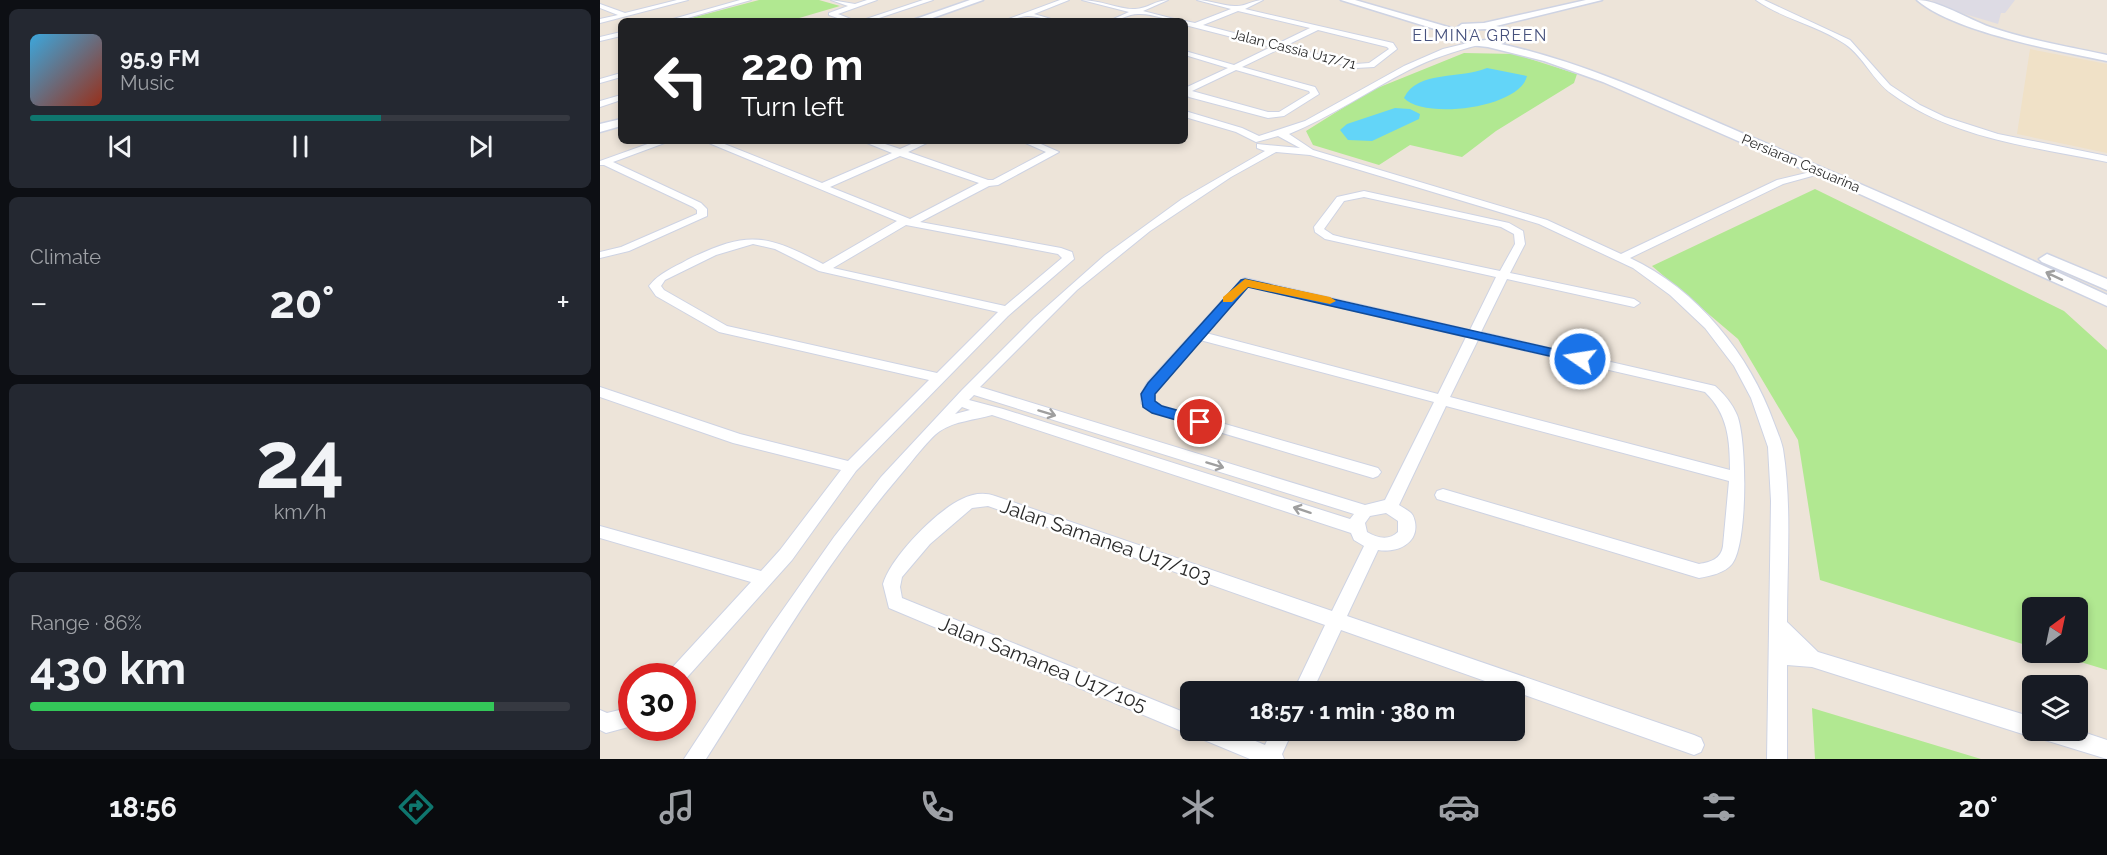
<!DOCTYPE html>
<html lang="en">
<head>
<meta charset="utf-8">
<style>
  body { margin:0; font-family:Raleway,sans-serif; background:#242831; color:#f1f3f6; height:100vh; display:flex; flex-direction:column; font-size:22px; white-space:nowrap }
  * { box-sizing:border-box; margin:0 }
  p { font-size:20px; color:#9ea1a6 }
  .icon { flex:none; width:33px; height:33px; fill:none; stroke:currentColor; stroke-width:2; stroke-linecap:round; stroke-linejoin:round }
  .map { position:relative; flex:1; overflow:hidden }
  .panel { display:flex; flex-direction:column; gap:9px; padding:9px; background:#0d0f14; width:600px }
  .panel>* { flex:none }
  .banner { position:absolute; left:18px; top:18px; width:570px; height:126px; border-radius:9px; box-shadow:0 3px 9px #0003; background:#202124; color:#fff; overflow:hidden }
  .needle { width:39px; rotate:33deg }
  .buttons { position:absolute; left:1422px; top:597px; display:grid; gap:12px }
  .buttons a { display:grid; place-items:center; width:66px; height:66px; border-radius:9px; background:#171b24; box-shadow:0 3px 9px #0003; font-size:30px }
  .speed { position:absolute; left:18px; top:663px; display:flex; gap:12px; font-size:30px; font-weight:700; text-align:center }
  .speed>* { display:grid; place-content:center; width:78px; height:78px; border-radius:50%; background:#171b24; box-shadow:0 3px 9px #0003; line-height:1 }
  .speed .limit { border:9px solid #d22; background:#fff; color:#111 }
  .pin { position:absolute; display:grid; place-items:center; width:51px; height:51px; color:#fff; margin:-26px; border:3px solid #fff; border-radius:50%; box-shadow:0 2px 6px #0007 }
  .me { position:absolute; width:66px; margin:-33px; rotate:283deg; stroke-linejoin:round; filter:drop-shadow(0 0 4px #0008) }
  .turn { display:flex; align-items:center; gap:21px; height:126px; padding:0 24px; font-size:27px }
  .turn .icon { width:78px; height:78px; stroke-width:2.5 }
  .turn b { display:block; font-size:42px; line-height:51px }
  .big { font-size:45px; font-weight:700; line-height:1.1 }
  .panel .tile { flex:1; display:flex; flex-direction:column; justify-content:center; gap:9px; min-width:0; padding:0 21px; border-radius:9px; background:#242831 }
  .panel .dial { align-items:center; gap:0 }
  .dial b { font-size:78px; line-height:1 }
  .song { display:flex; align-items:center; gap:18px }
  .cover { width:72px; height:72px; border-radius:9px; background:linear-gradient(135deg,hsl(200 70% 55%),hsl(10 70% 35%)) }
  .played { height:6px; border-radius:3px; background:linear-gradient(90deg,#0f766e 65%,#363941 65%) }
  .keys { display:flex; justify-content:space-around; direction:ltr }
  .heat { display:flex; justify-content:space-between; align-items:center; font-size:33px; direction:ltr }
  .charge { height:9px; border-radius:4px; background:linear-gradient(90deg,#34c759 86%,#363941 0) }
  .trip { position:absolute; left:580px; top:681px; width:345px; height:60px; border-radius:9px; background:#171b24; box-shadow:0 3px 9px #0003; font-weight:700; line-height:60px; text-align:center }
  .dock { display:flex; height:96px; justify-content:space-around; align-items:center; background:#090b0e; color:#9ea1a6 }
  .dock .icon { width:42px; height:42px }
  .dock .current { color:#0f766e }
  .dock b { font-size:27px; color:#f1f3f6 }
  main { display:flex; flex:1; min-height:0 }
  .map>svg:first-child { display:block }
</style>
</head>
<body>
<main>
<section class="panel">
<div class="tile">
<div class="song"><i class="cover"></i><div><b>95.9 FM</b><p>Music</p></div></div>
<div class="played"></div>
<div class="keys"><svg class="icon" aria-label="previous" viewBox="0 0 24 24"><path d="M18 5L8 12l10 7zM5 5v14"/></svg><svg class="icon" aria-label="pause" viewBox="0 0 24 24"><path d="M8 5v14M16 5v14"/></svg><svg class="icon" aria-label="next" viewBox="0 0 24 24"><path d="M6 5l10 7-10 7zM19 5v14"/></svg></div>
</div>
<div class="tile"><p>Climate</p>
<div class="heat"><a>−</a><b class="big">20°</b><a>+</a></div>
</div>
<div class="tile dial"><b>24</b><p>km/h</p></div>
<div class="tile"><p>Range · 86%</p><b class="big">430 km</b><div class="charge"></div></div>
</section>
<div class="map">
<svg width="1507" height="759" viewBox="0 0 1507 759">
  <rect width="100%" height="100%" fill="#ede4d9"/>
  <path fill="#dddbe4" d="M1331,0h84l-10,13h-4l-3,11 -50,-15z"/>
  <path fill="#f0e1c7" d="M1430,49l77,15v89l-90,-19z"/>
  <path fill="#b1e891" d="M159,0h60l21,6 -51,15h-109z
    M864,53l51,1 62,20 -3,9 -78,48 -34,26 -52,-12 -31,20 -66,-20 -7,-14 64,-40z
    M1215,189l249,122 43,39v320l-56,-17 27,-1v-44h-46v39l-212,-67 -22,-140 -60,-101 -86,-73z
    M1212,708l169,51h-166z"/>
  <path fill="#63d5f8" d="M887,68l40,8c-7,32 -103,44 -123,22 13,-28 58,-19 83,-30z
    M795,108l15,1 10,5 -1,5 -47,22 -24,-1 -8,-10 7,-6z"/>
  <g fill="none" stroke-linecap="round" stroke-linejoin="round">
    <g stroke="#ced3e3" stroke-width="2">
      <path id="street" d="M77,0h11l-88,23v-4l18,-4 -18,-7v-4l25,9z
        M140,0h11l-74,21h-11z
        M231,0l24,4 12,-4h10l-39,14 18,7h-10l-17,-6v-2l19,-7z
        M323,0h10l-63,21h-10z
        M460,0h9l-35,14 24,7c-10,0 -20,-5 -30,-5 -8,0 -17,5 -25,5z
        M482,0c17,0 40,10 53,9 12,0 21,-9 33,-9l-25,11 39,10c-15,0 -30,-8 -44,-7 -10,0 -19,7 -29,7l20,-9z
        M597,0c13,0 25,6 38,6 9,1 18,-6 28,-6l-18,9 148,34 4,6 -23,18 -18,1 -77,-19 -37,18 73,20 4,7 -35,22 -16,2 -79,-21 -4,-3v-6l43,-20 -43,-13v-4l49,14 37,-18 -86,-22v-4l10,2 36,-14zM638,11l72,17 -33,16 -74,-19zM718,30l69,17 2,2 -20,14 -13,1 -71,-18zM636,70l73,21 1,2 -31,19h-11l-76,-21z
        M1156,0h8l86,40 40,45 30,20 25,12 53,17 109,22v6c-73,-15 -153,-23 -215,-68 -19,-13 -28,-37 -47,-50 -27,-19 -63,-25 -89,-44z
        M21,32v4l-21,5v-4z
        M876,41h3v4c-25,6 -48,14 -70,25 -41,21 -78,47 -120,64l24,16 234,70 74,34 156,-74 46,-11v4l-40,11 -153,74c67,31 120,97 144,165 3,8 7,17 9,26 9,56 4,116 4,173l31,30 214,65v13h45l30,10v19l-62,-19 -8,-5 -5,2 -220,-70 -25,-2v94h-20l4,-258 -3,-54 -17,-49 -17,-32 -29,-38 -35,-33 -37,-27 -94,-44 -229,-69 -34,-3 -45,25 -81,54 -73,59 -97,97 385,118 20,-5 49,-98 -234,-62 -45,54v7l7,5 216,62 3,4 -3,4 -5,2 -221,-66 -11,-9v-9l6,-11 94,-103 4,-2 225,52 26,-53 -171,-38 -10,-7 -1,-5 23,-30 27,-6 145,32 14,8 2,13 -15,29 124,26 6,4 -6,4 -127,-28 -26,53 234,54c9,8 17,17 22,29 10,24 11,129 -5,149 -7,9 -22,12 -33,14l-262,-79 -2,-4 2,-4 6,-2 256,75c12,-2 22,-5 24,-18l6,-65 -283,-75 -47,99c4,3 9,5 12,8 3,3 3,6 4,9 4,22 -19,31 -37,28l-31,66 347,119 7,3 3,7 -3,7 -7,3 -353,-125 -29,62h-19l32,-67 -337,-119 -16,2 -42,36 -28,33 -2,10 2,11 289,117v15h38l36,15 7,-15h21l-11,24 2,5h-34l-53,-22 -2,-4 -4,2 -7,-3 -295,-124 -6,-24c8,-27 53,-73 79,-85 10,-5 22,-7 33,-3l337,115 32,-65 -10,-6 -3,-7 -359,-118c-17,5 -37,6 -52,16 -12,8 -32,36 -43,48 -73,86 -130,185 -191,280h-22l86,-131 64,-91 47,-60 81,-87 72,-72 71,-63 77,-56 83,-48 -8,-3v-4l43,4 -22,-12 -22,6 -20,-10 -51,-15v-6l57,17 17,8 46,-15 99,-55 39,-17zM764,197l137,30 13,7 1,10 -15,27 -155,-33 -12,-3 -9,-6 20,-28zM648,286l218,51 -28,57 -232,-61zM878,340l227,52c23,22 25,48 25,78l-280,-73zM374,395l380,119 -4,5 -347,-110 -34,-9zM362,407l8,3 -15,4zM786,513l12,8v11c-9,9 -21,6 -31,0l-2,-9 5,-7z
        M21,73v4l-21,6v-4z
        M21,95v5l-21,7v-6z
        M56,141h14l-57,21 88,41 6,6v7l-78,35 -29,7v-6l21,-5 76,-33v-4l-4,-3 -89,-42h-4v-4z
        M104,141h13l105,42 70,-30 -30,-12h14l24,8 18,-8h13l-23,11 80,28h5l53,-28 -25,-11h13l25,11 -61,33 -9,1 -69,36 141,26 11,4 2,7 -66,57 -152,155 -64,89 -110,123v-7h-14l2,-6 81,-88 -151,-44v-12l161,45 19,-21 61,-80 -108,-27 -133,-46v-10l140,47 108,27 81,-81 -210,-48 -63,-36 -7,-10c10,-13 24,-18 38,-26 61,-30 78,-26 136,4l74,-43zM300,156l79,27 -69,36 -80,-32zM306,225l152,29 4,4 -57,48 -172,-38zM153,244l22,5 44,22 179,41 -61,61 -210,-47 -63,-36 -3,-4 4,-6 51,-25z
        M32,707v19l-26,7 -6,-3v-20l7,3z"/>
    </g>
    <g stroke="#ced3e3" stroke-width="3">
      <path id="secondary" d="M370,0h13l-59,21h-14z
        M741,0h14l100,29 7,-5 22,-1 102,-23h16l-106,26 10,2 6,10 -11,6c85,19 164,56 243,90 122,52 243,105 363,161v11l-245,-111 -259,-113 -59,-21 -56,-14 -18,-2 -18,-8 -1,-3zM885,29l14,3 3,5 -22,4 -19,-6 4,-5z
        M1317,0c21,0 51,19 73,27 38,13 78,20 117,28v6c-49,-10 -153,-29 -190,-61z
        M21,119v7l-21,6v-8z
        M1447,254l60,25v11l-65,-28 -3,-3z"/>
    </g>
    <use href="#street" fill="#fff" fill-rule="evenodd"/>
    <use href="#secondary" fill="#fff" fill-rule="evenodd"/>
  </g>
  <defs><path id="oneway-shaft" d="M-6 0H5M1.5-3L5.5 0L1.5 3" fill="none" stroke-width="1.6" stroke-linecap="round" stroke-linejoin="round" transform="scale(1.5)"/></defs>
  <g stroke="#9f9f9f">
    <use href="#oneway-shaft" transform="translate(1454 276) rotate(-155)"/>
    <use href="#oneway-shaft" transform="translate(447 413) rotate(17)"/>
    <use href="#oneway-shaft" transform="translate(615 465) rotate(17)"/>
    <use href="#oneway-shaft" transform="translate(702 510) rotate(-162)"/>
  </g>
  <path fill="#1a73e8" stroke="#114b97" stroke-width="1.5" d="M645,279l335,76 7,4 -7,4 -332,-76 -93,107v7l7,5 43,12 2,4 -2,3 -5,2 -48,-14 -9,-6 -2,-13 7,-11 93,-103z"/>
  <path fill="#f59e0b" d="M645,279l85,18 6,4 -6,3 -82,-17 -16,15h-9v-5z"/>
  <g text-anchor="middle" dominant-baseline="central" stroke-width="5" stroke-linejoin="round" paint-order="stroke">
    <g font-size="14" fill="#292929" stroke="#fff">
      <text transform="translate(694 49) rotate(14)">Jalan Cassia U17/71</text>
      <text transform="translate(1201 163) rotate(23)">Persiaran Casuarina</text>
    </g>
    <g font-size="16" letter-spacing="1.5" fill="#46517d" stroke="#fff">
      <text x="880" y="35">ELMINA GREEN</text>
    </g>
    <g font-size="20" fill="#292929" stroke="#fff">
      <text transform="translate(506 541) rotate(19)">Jalan Samanea U17/103</text>
      <text transform="translate(443 664) rotate(22)">Jalan Samanea U17/105</text>
    </g>
  </g>
</svg>
<div class="buttons">
<a><svg class="needle" viewBox="-14 -14 28 28"><path d="M0-13l5 13h-10z" fill="#e53935"/><path d="M0 13l5-13h-10z" fill="#9ea1a6"/></svg></a>
<a><svg class="icon" aria-label="layers" viewBox="0 0 24 24"><path d="M12 4l9 5-9 5-9-5zM3 14l9 5 9-5"/></svg></a>
</div>
<div class="speed"><div class="limit">30</div></div>
<div class="pin" style="left:600px;top:422px;background:#d93025"><svg class="icon" aria-label="arrive" viewBox="0 0 24 24"><path d="M6 21V4h12l-3 4 3 4H6"/></svg></div>
<svg class="me" style="left:980px;top:359px" viewBox="-20 -20 40 40"><circle r="17" fill="#1a73e8" stroke="#fff" stroke-width="3"/><path d="M0-11L8 9 0 5-8 9z" fill="#fff"/></svg>
<div class="trip">18:57 · 1 min · 380 m</div>
<div class="banner">
<div class="turn"><svg class="icon" aria-label="left" viewBox="0 0 24 24"><path d="M17 20v-9H6M10 6l-5 5 5 5"/></svg><div><b>220 m</b>Turn left</div></div>
</div>
</div>
</main>
<nav class="dock">
<b>18:56</b>
<svg class="icon current" aria-label="directions" viewBox="0 0 24 24"><path d="M12 3l9 9-9 9-9-9zM9 14v-3h6M13 9l2 2-2 2"/></svg>
<svg class="icon" aria-label="music" viewBox="0 0 24 24"><path d="M9 18V5l10-2v13"/><circle cx="6" cy="18" r="3"/><circle cx="16" cy="16" r="3"/></svg>
<svg class="icon" aria-label="phone" viewBox="0 0 24 24"><path d="M5 4h4l2 5-3 2q2 4 5 5l2-3 5 2v4C11 20 4 13 5 4z"/></svg>
<svg class="icon" aria-label="climate" viewBox="0 0 24 24"><path d="M12 3v18M4 7l16 10M4 17L20 7"/></svg>
<svg class="icon" aria-label="car" viewBox="0 0 24 24"><path d="M5 17H2v-5l4-1 3-4h7l3 4 3 1v5h-3M9 17h6M6 11h13"/><circle cx="7" cy="17" r="2"/><circle cx="17" cy="17" r="2"/></svg>
<svg class="icon" aria-label="filters" viewBox="0 0 24 24"><path d="M4 7h16M4 17h16"/><circle cx="9" cy="7" r="2"/><circle cx="15" cy="17" r="2"/></svg>
<b>20°</b>
</nav>
</body>
</html>
